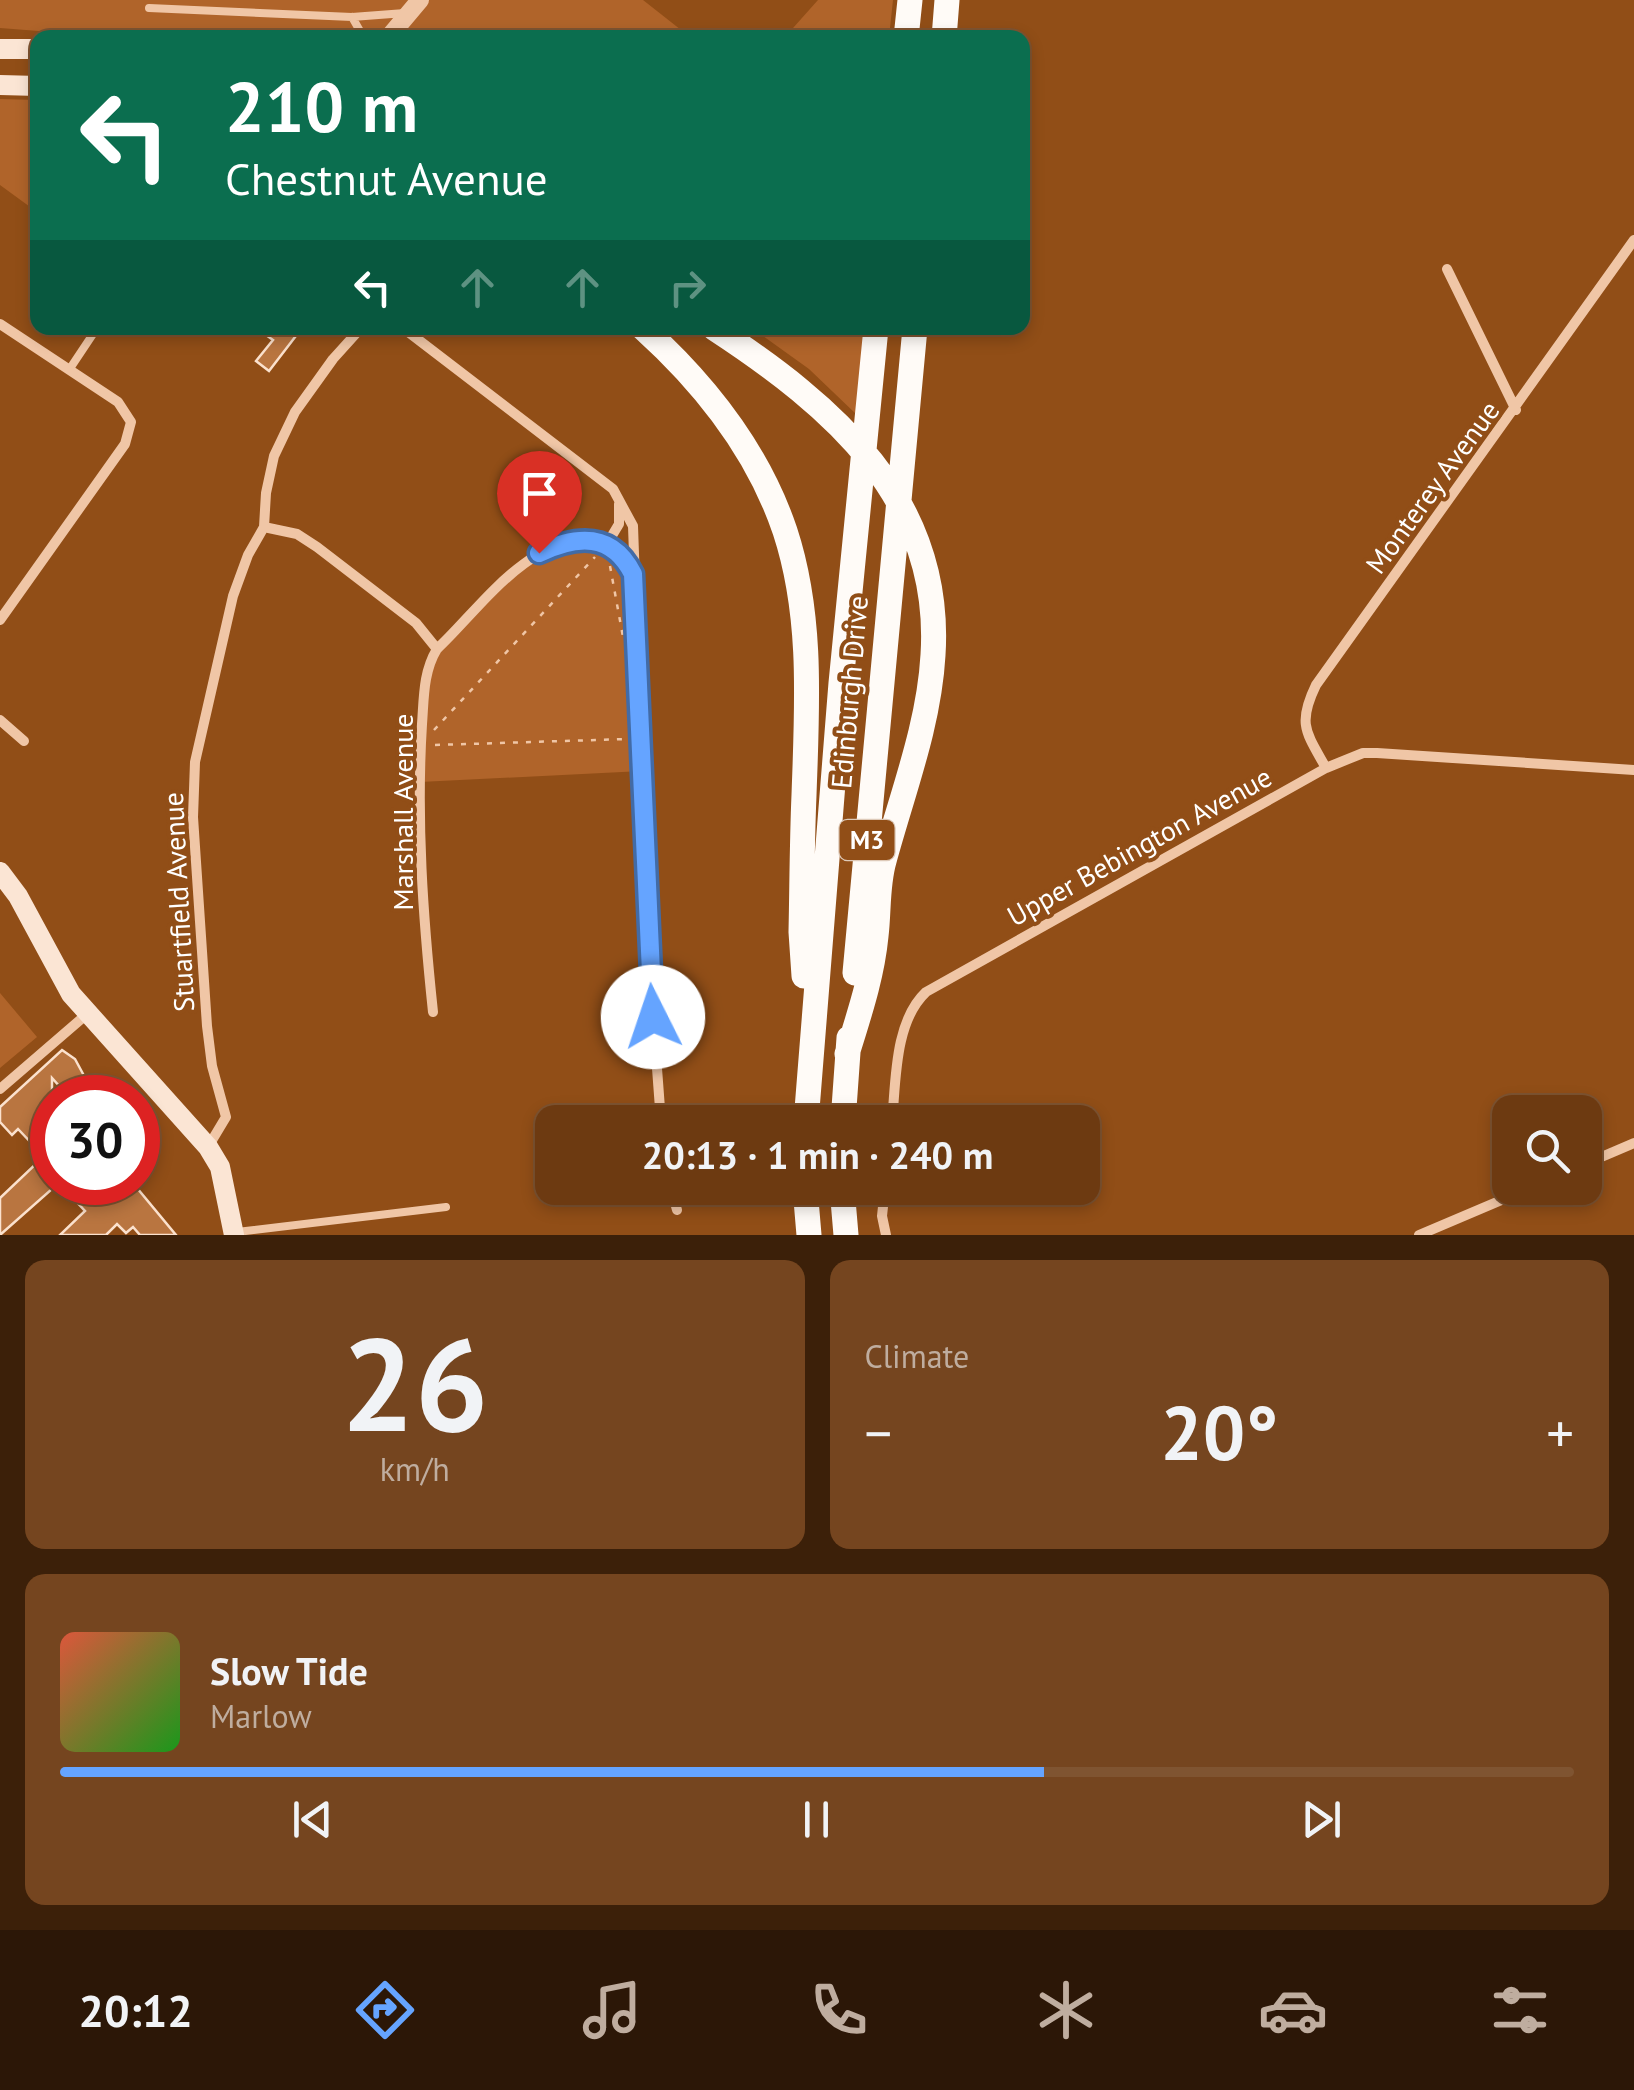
<!DOCTYPE html>
<html lang="en">
<head>
<meta charset="utf-8">
<style>
  body { margin:0; font-family:"PT Sans",sans-serif; background:#75451f; color:#f1f3f6; height:100vh; display:flex; flex-direction:column; font-size:38px; white-space:nowrap }
  * { box-sizing:border-box; margin:0 }
  p { font-size:32px; color:#bfad9f }
  .icon { flex:none; width:55px; height:55px; fill:none; stroke:currentColor; stroke-width:2; stroke-linecap:round; stroke-linejoin:round }
  .map { position:relative; height:1235px; overflow:hidden }
  .sheet { display:flex; flex-direction:column; gap:25px; padding:25px; background:#3c2009; flex:1 }
  .sheet>* { flex:none }
  .top-card { position:absolute; left:30px; top:30px; width:1000px; height:305px; border-radius:20px; box-shadow:0 5px 15px #0003,0 0 0 2px #7f5431; background:#0b6e4f; color:#fff; overflow:hidden }
  .fabs { position:absolute; left:1492px; top:1095px; display:grid; gap:20px }
  .fabs a { display:grid; place-items:center; width:110px; height:110px; border-radius:20px; background:#6d3a11; box-shadow:0 5px 15px #0003,0 0 0 2px #7f5431; font-size:50px }
  .speed { position:absolute; left:30px; top:1075px; display:flex; gap:20px; font-size:50px; font-weight:700; text-align:center }
  .speed>* { display:grid; place-content:center; width:130px; height:130px; border-radius:50%; background:#6d3a11; box-shadow:0 5px 15px #0003,0 0 0 2px #7f5431; line-height:1 }
  .speed .limit { border:15px solid #d22; background:#fff; color:#111 }
  .pin { position:absolute; display:grid; place-items:center; width:85px; height:85px; color:#fff; margin:-102px -42px; border-radius:50% 50% 50% 0; rotate:-45deg; box-shadow:0 0 10px #0007 }
  .pin .icon { rotate:45deg }
  .me { position:absolute; width:110px; margin:-55px; rotate:356deg; stroke-linejoin:round; filter:drop-shadow(0 0 8px #0008) }
  .turn { display:flex; align-items:center; gap:35px; height:210px; padding:0 30px; font-size:45px }
  .turn .icon { width:130px; height:130px; stroke-width:2.5 }
  .turn b { display:block; font-size:70px; line-height:85px }
  .lanes { display:flex; align-items:center; height:95px; padding:0 30px; background:#0003; justify-content:center; gap:50px; direction:ltr }
  .lanes .off { opacity:.35 }
  .big { font-size:75px; font-weight:800; line-height:1.1 }
  .sheet .card { flex:1; display:flex; flex-direction:column; justify-content:center; gap:15px; min-width:0; padding:0 35px; border-radius:20px; background:#75451f }
  .sheet .dial { align-items:center; gap:0 }
  .dial b { font-size:130px; line-height:1 }
  .song { display:flex; align-items:center; gap:30px }
  .cover { width:120px; height:120px; border-radius:15px; background:linear-gradient(135deg,hsl(10 70% 55%),hsl(120 70% 35%)) }
  .played { height:10px; border-radius:5px; background:linear-gradient(90deg,#65a4ff 65%,#7f5431 65%) }
  .keys { display:flex; justify-content:space-around; direction:ltr }
  .heat { display:flex; justify-content:space-between; align-items:center; font-size:55px; direction:ltr }
  .sheet .tiles { flex:1; display:grid; gap:25px; grid-template-columns:1fr 1fr }
  .card:last-child { grid-column:span 2 }
  .trip { position:absolute; left:535px; top:1105px; width:565px; height:100px; border-radius:20px; background:#6d3a11; box-shadow:0 5px 15px #0003,0 0 0 2px #7f5431; font-weight:800; line-height:100px; text-align:center }
  .tabs { display:flex; height:160px; justify-content:space-around; align-items:center; background:#2c1707; color:#bfad9f }
  .tabs .icon { width:70px; height:70px }
  .tabs .selected { color:#65a4ff }
  .tabs b { font-size:45px; color:#f1f3f6 }
  .map>svg:first-child { display:block }
</style>
</head>
<body>
<div class="map">
<svg width="1634" height="1235" viewBox="0 0 1634 1235">
  <rect width="100%" height="100%" fill="#914e17"/>
  <path fill="#b0642a" d="M0,0h643l47,37 -561,1 -129,-10z
    M818,0h75l-4,37h-104z
    M0,99l37,1v112l-37,-27z
    M752,328h115l-11,86 -47,-45z
    M573,542l40,6 19,28 10,195 -222,11 13,-137 86,-76z
    M0,993l37,44 -37,31z"/>
  <path fill="#b97540" stroke="#fbe1cd" stroke-width="2.5" d="M256,328h46l-33,43 -13,-10 17,-21z
    M62,1050l13,9 21,39h-26l-18,-20v20l-14,13 14,16v62l-52,46v-37l38,-36 -6,-7 5,-6 -19,-20 -6,6 -12,-13v-15z
    M58,1182h74l44,53h-36l-7,-8 -7,6 -9,-9 -11,11h-46l25,-24z"/>
  <g fill="none" stroke-linecap="round" stroke-linejoin="round">
    <path stroke="#f0c6a6" stroke-width="2.5" stroke-dasharray="5 8" stroke-linecap="butt" d="M610,566l13,71
      M434,730l161,-173
      M435,745l192,-6"/>
    <path stroke="#f0c6a6" stroke-width="8" d="M149,8l203,9 53,-4
      M352,17l12,21
      M69,370l28,-42
      M237,1232l209,-25"/>
    <path stroke="#f0c6a6" stroke-width="10" d="M1447,269l69,141
      M0,324l118,78 13,20 -6,22 -125,176
      M403,328l210,161 20,37 15,421 13,175
      M264,527l33,7 20,13 99,76 21,26c-14,23 -13,49 -15,75 -6,96 1,193 11,288
      M607,544l12,-20v-20
      M437,649c41,-38 93,-116 155,-107 22,2 31,12 40,31
      M0,720l24,21
      M1326,768c-20,-36 -29,-44 -10,-83l318,-445
      M0,1089l87,-75
      M892,1122c4,-40 2,-100 34,-130l400,-224 37,-15h14l257,17
      M208,1147l18,-30 -14,-51 -5,-40 -14,-209 2,-55 38,-166 15,-41 16,-28 2,-34 8,-37 21,-44 38,-53 28,-31
      M1585,1164l49,-21
      M671,1188l6,22
      M885,1188l-3,28 4,19
      M1419,1235l111,-47"/>
    <path stroke="#f0c6a6" stroke-width="18" d="M388,38l32,-38"/>
    <path stroke="#fbe5d4" stroke-width="20" d="M0,49h38
      M0,85l38,1
      M0,872l18,24 53,98 137,153 12,20 14,68"/>
    <path stroke="#fffbf7" stroke-width="25" d="M906,38l4,-38
      M944,38l3,-38
      M643,328c62,56 115,123 142,203 28,85 22,176 19,264 -2,46 -2,91 -3,137l3,44
      M714,328c119,78 229,171 219,327 -4,71 -31,139 -49,206 -7,24 -5,51 -8,75 -4,41 -17,79 -29,118
      M855,973l60,-645
      M806,1122l35,-439 35,-355
      M843,1122l6,-84
      M805,1188l4,47
      M842,1188l4,47"/>
  </g>
  <g fill="none" stroke-linecap="round" stroke-linejoin="round">
    <g stroke="#426ba6" stroke-width="25">
      <path id="route" d="M539,553c38,-18 73,-21 94,21l20,443"/>
    </g>
    <use href="#route" stroke="#65a4ff" stroke-width="18"/>
  </g>
  <g text-anchor="middle" dominant-baseline="central" stroke-width="8" stroke-linejoin="round" paint-order="stroke">
    <rect fill="#914e17" stroke="#decab9" stroke-width="2.5" x="839.5" y="820" width="55" height="40" rx="8"/>
    <g font-size="25" font-weight="bold" fill="#fff">
      <text x="867" y="840">M3</text>
    </g>
    <g font-size="28" fill="#fff" stroke="#914e17">
      <text transform="translate(1432 487) rotate(-54)">Monterey Avenue</text>
      <text transform="translate(849 692) rotate(-85)">Edinburgh Drive</text>
      <text transform="translate(402 812) rotate(-90)">Marshall Avenue</text>
      <text transform="translate(1139 846) rotate(-29)">Upper Bebington Avenue</text>
      <text transform="translate(178 902) rotate(-93)">Stuartfield Avenue</text>
    </g>
  </g>
</svg>
<div class="fabs">
<a><svg class="icon" aria-label="search" viewBox="0 0 24 24"><circle cx="10" cy="10" r="6"/><path d="M15 15l6 6"/></svg></a>
</div>
<div class="speed"><div class="limit">30</div></div>
<div class="pin" style="left:539px;top:553px;background:#d93025"><svg class="icon" aria-label="arrive" viewBox="0 0 24 24"><path d="M6 21V4h12l-3 4 3 4H6"/></svg></div>
<svg class="me" style="left:653px;top:1017px" viewBox="-20 -20 40 40"><circle r="19" fill="#fff"/><path d="M0-13L10 11 0 6-10 11z" fill="#65a4ff"/></svg>
<div class="trip">20:13 · 1 min · 240 m</div>
<div class="top-card">
<div class="turn"><svg class="icon" aria-label="left" viewBox="0 0 24 24"><path d="M17 20v-9H6M10 6l-5 5 5 5"/></svg><div><b>210 m</b>Chestnut Avenue</div></div>
<div class="lanes"><svg class="icon" aria-label="left" viewBox="0 0 24 24"><path d="M17 20v-9H6M10 6l-5 5 5 5"/></svg><svg class="icon off" aria-label="ahead" viewBox="0 0 24 24"><path d="M12 20V5M6 11l6-6 6 6"/></svg><svg class="icon off" aria-label="ahead" viewBox="0 0 24 24"><path d="M12 20V5M6 11l6-6 6 6"/></svg><svg class="icon off" aria-label="right" viewBox="0 0 24 24"><path d="M7 20v-9h11M14 6l5 5-5 5"/></svg></div>
</div>
</div>
<section class="sheet">
<div class="tiles">
<div class="card dial"><b>26</b><p>km/h</p></div>
<div class="card"><p>Climate</p>
<div class="heat"><a>−</a><b class="big">20°</b><a>+</a></div>
</div>
<div class="card">
<div class="song"><i class="cover"></i><div><b>Slow Tide</b><p>Marlow</p></div></div>
<div class="played"></div>
<div class="keys"><svg class="icon" aria-label="previous" viewBox="0 0 24 24"><path d="M18 5L8 12l10 7zM5 5v14"/></svg><svg class="icon" aria-label="pause" viewBox="0 0 24 24"><path d="M8 5v14M16 5v14"/></svg><svg class="icon" aria-label="next" viewBox="0 0 24 24"><path d="M6 5l10 7-10 7zM19 5v14"/></svg></div>
</div>
</div>
</section>
<nav class="tabs">
<b>20:12</b>
<svg class="icon selected" aria-label="directions" viewBox="0 0 24 24"><path d="M12 3l9 9-9 9-9-9zM9 14v-3h6M13 9l2 2-2 2"/></svg>
<svg class="icon" aria-label="music" viewBox="0 0 24 24"><path d="M9 18V5l10-2v13"/><circle cx="6" cy="18" r="3"/><circle cx="16" cy="16" r="3"/></svg>
<svg class="icon" aria-label="phone" viewBox="0 0 24 24"><path d="M5 4h4l2 5-3 2q2 4 5 5l2-3 5 2v4C11 20 4 13 5 4z"/></svg>
<svg class="icon" aria-label="climate" viewBox="0 0 24 24"><path d="M12 3v18M4 7l16 10M4 17L20 7"/></svg>
<svg class="icon" aria-label="car" viewBox="0 0 24 24"><path d="M5 17H2v-5l4-1 3-4h7l3 4 3 1v5h-3M9 17h6M6 11h13"/><circle cx="7" cy="17" r="2"/><circle cx="17" cy="17" r="2"/></svg>
<svg class="icon" aria-label="filters" viewBox="0 0 24 24"><path d="M4 7h16M4 17h16"/><circle cx="9" cy="7" r="2"/><circle cx="15" cy="17" r="2"/></svg>
</nav>
</body>
</html>
